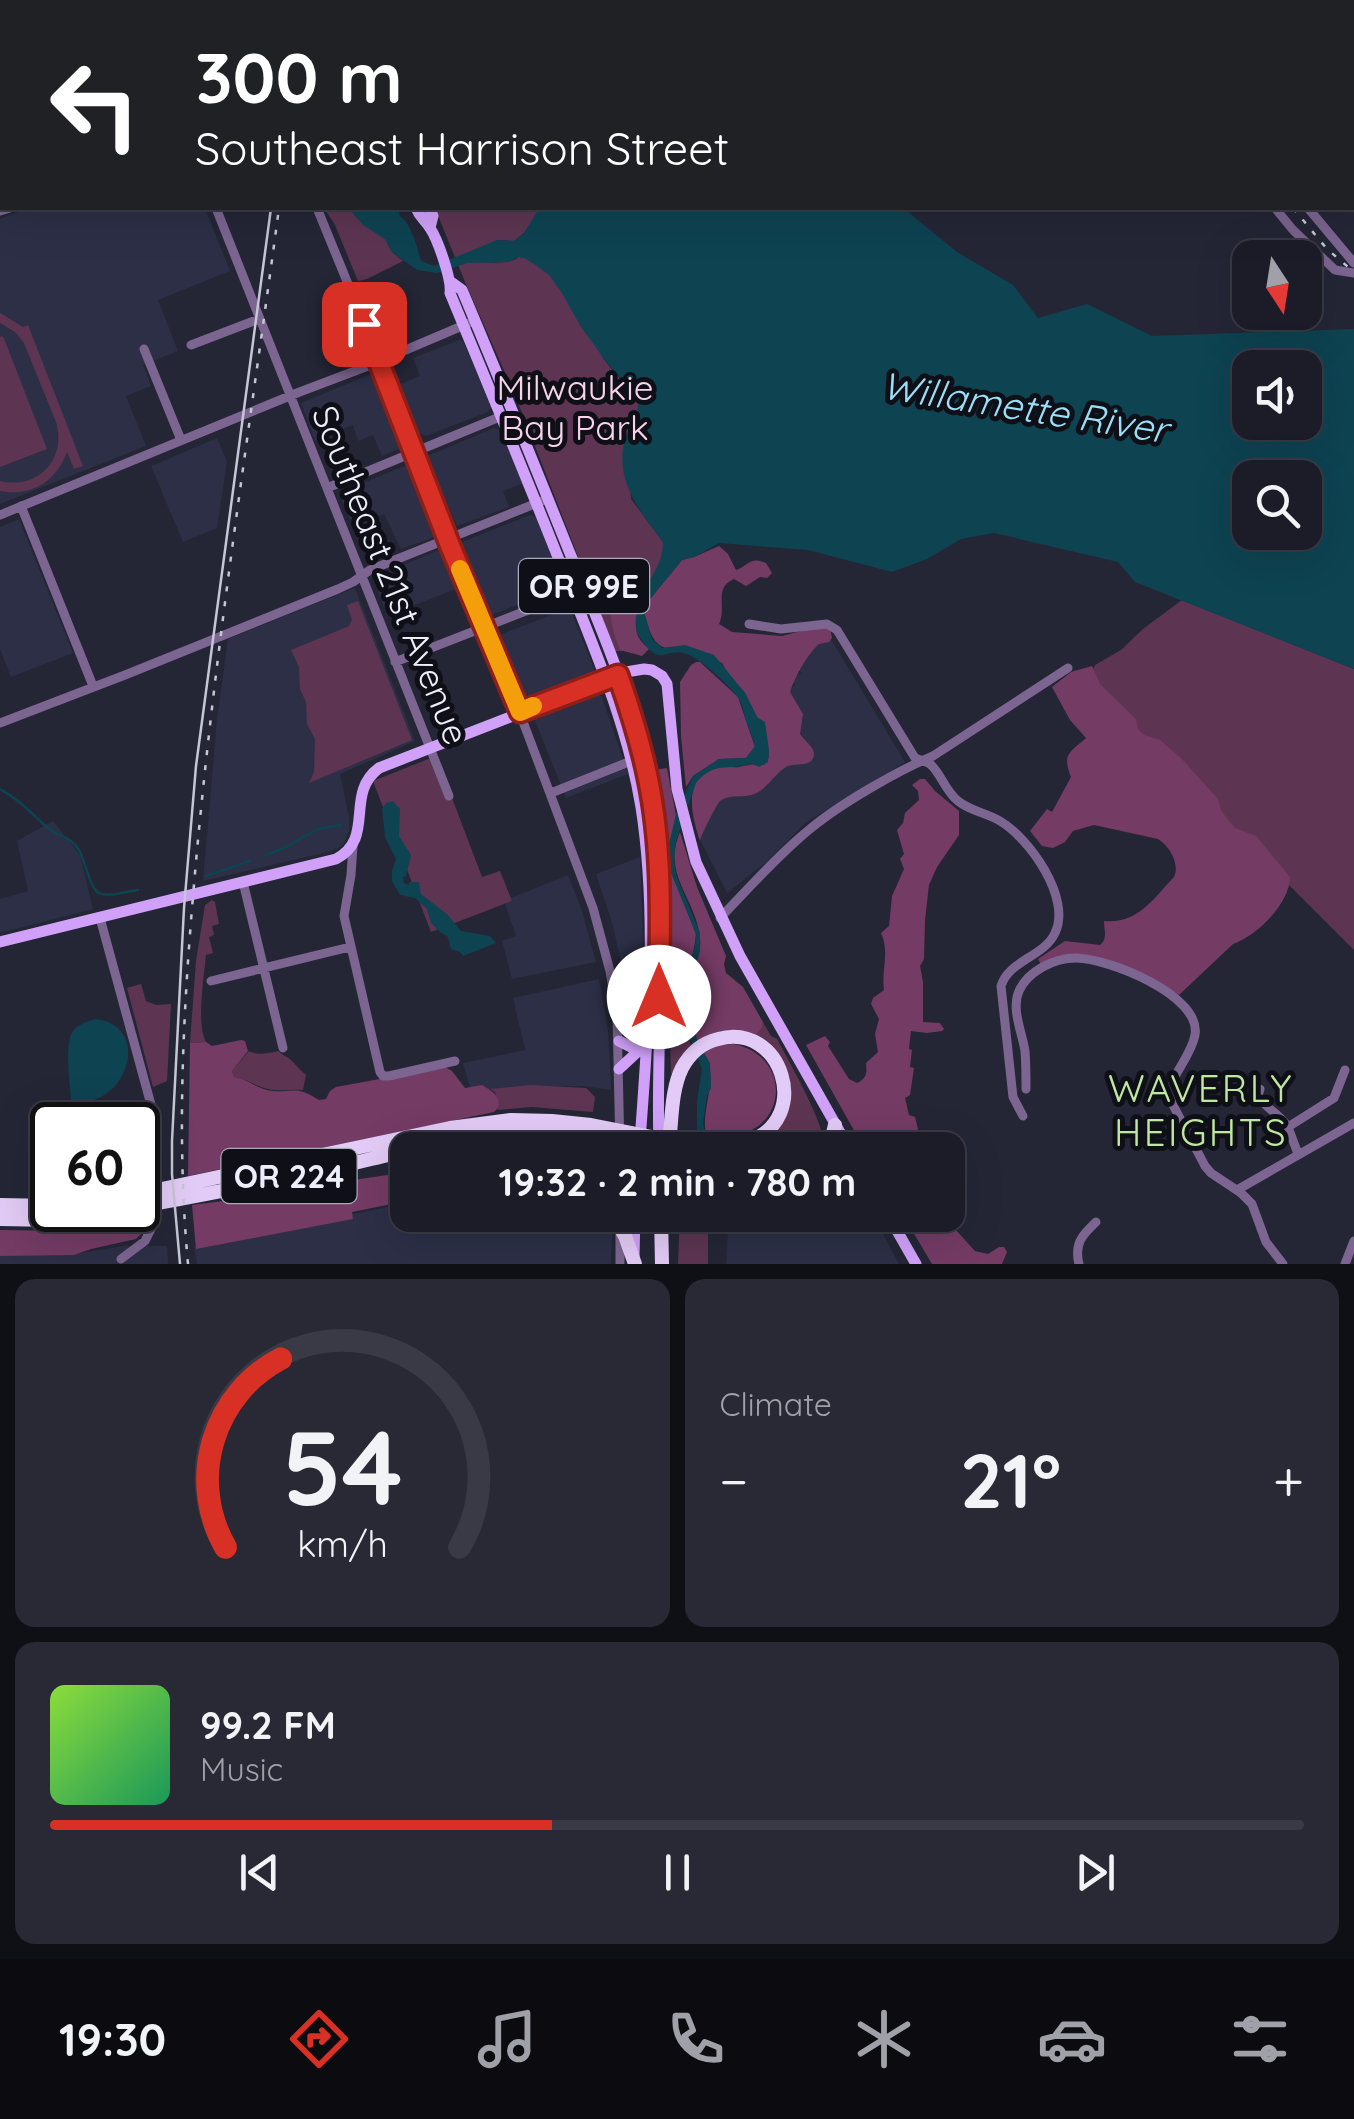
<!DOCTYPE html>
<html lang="en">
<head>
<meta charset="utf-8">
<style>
  body { margin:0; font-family:Quicksand,sans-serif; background:#282934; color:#f1f3f6; height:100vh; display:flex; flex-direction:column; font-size:38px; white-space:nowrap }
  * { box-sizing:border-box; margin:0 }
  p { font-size:32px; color:#a0a1a8 }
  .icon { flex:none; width:55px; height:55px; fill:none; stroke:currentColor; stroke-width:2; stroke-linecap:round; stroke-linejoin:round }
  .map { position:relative; height:1264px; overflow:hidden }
  .sheet { display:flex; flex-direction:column; gap:15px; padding:15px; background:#0f0f16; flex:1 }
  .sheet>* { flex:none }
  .guide { position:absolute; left:0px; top:0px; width:1355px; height:210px; box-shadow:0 10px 40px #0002,0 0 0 2px #393a45; background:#202124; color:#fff; overflow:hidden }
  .needle { width:65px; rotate:168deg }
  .tools { position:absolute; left:1232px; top:240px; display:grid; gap:20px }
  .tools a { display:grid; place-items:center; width:90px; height:90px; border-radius:20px; background:#1b1c28; box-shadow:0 10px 40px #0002,0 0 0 2px #393a45; font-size:50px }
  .speed { position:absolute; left:30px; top:1102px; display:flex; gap:20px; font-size:50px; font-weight:700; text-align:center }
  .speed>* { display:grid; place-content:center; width:130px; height:130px; border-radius:50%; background:#1b1c28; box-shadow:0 10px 40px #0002,0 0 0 2px #393a45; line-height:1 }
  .speed .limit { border:5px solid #111; border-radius:15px; background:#fff; color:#111 }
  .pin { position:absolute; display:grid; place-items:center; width:85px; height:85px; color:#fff; margin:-42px; border-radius:20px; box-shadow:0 5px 15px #0006 }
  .me { position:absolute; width:110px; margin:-55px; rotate:0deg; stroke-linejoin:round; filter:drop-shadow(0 0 8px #0008) }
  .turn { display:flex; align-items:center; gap:35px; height:210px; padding:0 30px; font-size:45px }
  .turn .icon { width:130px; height:130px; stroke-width:2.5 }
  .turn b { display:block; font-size:70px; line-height:85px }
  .big { font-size:75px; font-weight:700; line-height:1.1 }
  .sheet .tile { flex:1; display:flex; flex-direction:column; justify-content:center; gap:15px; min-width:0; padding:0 35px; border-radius:20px; background:#282934 }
  .sheet .dial { align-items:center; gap:0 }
  .dial svg { height:260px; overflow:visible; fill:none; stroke:#393a45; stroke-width:7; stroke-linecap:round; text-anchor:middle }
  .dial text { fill:#f1f3f6; stroke:none }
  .song { display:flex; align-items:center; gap:30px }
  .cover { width:120px; height:120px; border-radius:15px; background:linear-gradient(135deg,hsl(90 70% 55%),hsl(150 70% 35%)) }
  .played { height:10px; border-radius:5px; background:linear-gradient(90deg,#d93025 40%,#393a45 40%) }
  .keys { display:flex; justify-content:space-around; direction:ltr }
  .heat { display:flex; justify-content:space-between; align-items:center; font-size:55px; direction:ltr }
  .sheet .tiles { flex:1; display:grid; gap:15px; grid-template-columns:1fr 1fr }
  .tile:last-child { grid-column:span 2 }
  .trip { position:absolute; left:390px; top:1132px; width:575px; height:100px; border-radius:20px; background:#1b1c28; box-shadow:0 10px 40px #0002,0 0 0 2px #393a45; font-weight:700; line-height:100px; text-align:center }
  .menu { display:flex; height:160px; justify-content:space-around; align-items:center; background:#0b0b10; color:#a0a1a8 }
  .menu .icon { width:70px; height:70px }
  .menu .current { color:#d93025 }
  .menu b { font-size:45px; color:#f1f3f6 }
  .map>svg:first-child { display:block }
</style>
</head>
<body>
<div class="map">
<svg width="1354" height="1264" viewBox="0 0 1354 1264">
  <rect width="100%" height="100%" fill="#242636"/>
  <path fill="#2c2f46" d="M30,208h175l25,63 -72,29 20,51 -35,14 8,21 -25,10 20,50 -146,58v-285z
    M459,340l4,1 28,66 -3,5 -62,24 -7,-3 -19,-49 20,-8 -7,-18z
    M371,374l30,74 -19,8 -9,-21 -15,6 -5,-16 -38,16 -14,-38z
    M494,428l8,3 22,52 -21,8 6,16 -52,19 -30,-70z
    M217,438l10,24 -10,66 -34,14 -32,-76z
    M407,465l4,4 26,63 -2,4 -11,5 -23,8 -17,-35 -31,12 -14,-33z
    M530,515l6,2 26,67 -3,4 -67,27 -5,-6 -25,-64 2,-4z
    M19,519l54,134 -62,24 -11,-28v-122z
    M441,549l7,4 15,33 -76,30 -14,-38z
    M355,588l60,153 -75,33 9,43v14l-5,12 -6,5 -10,4 -125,29 14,-162 11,-80z
    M565,610l7,4 23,57 -3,5 -66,24 -4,-4 -23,-61z
    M829,636l76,126 -100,61 -40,40 -38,30 -27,-53v-11l88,-139 7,-5 -3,-6 9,-6 -9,-14z
    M596,693l6,4 26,77 -62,24 -32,-80z
    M53,821l27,34 13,54 -93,24v-34l28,-8 -11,-50z
    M640,857l3,84 -2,84 -1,3h-12l-2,-41 -13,-61 -17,-52z
    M568,875l13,33 15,54 -84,17 -10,-38 14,-5 -11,-32 7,-3 -1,-3z
    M599,979l9,51 3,60 -28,-4h-53l-59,5 -8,-28 62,-13 -12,-52z
    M407,1203l1,12h205l-2,49h-414l-3,-18z
    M729,1215h144l26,49h-173z
    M123,1246h44l1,18h-168v-9l75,-1z"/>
  <path fill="#5d3552" d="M324,208h25l9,11 27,20 7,13 11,9 -36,18 -9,2 -23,-56z
    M435,208h102l1,4 -14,21 -10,8 -17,-1 -26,22c11,0 30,2 39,-1 10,-2 4,-6 15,-3 34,11 62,76 81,104 9,13 22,23 32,35l1,16 -10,15 2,71 32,43v15l-6,13 -16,24 -8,57h-18l-98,-251 -52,-118z
    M0,313l23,14 5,-2 55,141 -9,3 -7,-17c-11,30 -36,45 -67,39v-10c38,9 67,-22 56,-59l-32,-79 -9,-11 -15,-9z
    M3,336l44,113 -47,18v-130z
    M1182,600l172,69v281l-258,-258 -6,-15 5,-12 26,-15 22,-21z
    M358,601l54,139 -103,43 5,-11 1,-33 -8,-15 -1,-22 -6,-13 -1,-22 -8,-17 58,-24 3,-6 -5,-15z
    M436,756l46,121 18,-6 12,30 -81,31 -58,-151z
    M212,900l3,2 4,22 -7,2 2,9 -5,2 4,16 -7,2c-2,22 -10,68 0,87l-16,1 6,-82 9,-56z
    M141,984l5,17 10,4 15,-1 -4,77 -14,6 -26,-99z
    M669,990l15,9 2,29 5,17 -10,11 -10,19z
    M763,1022l8,14 6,3c13,25 49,86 48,111h-78c8,-5 19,-9 27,-17 31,-30 17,-79 -18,-98l6,-7z
    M249,1051c8,5 20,2 30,0 3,5 8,5 12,9 5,5 9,10 15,15l-3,15c-11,-1 -24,2 -35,-1 -13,-3 -21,-10 -34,-12l-2,-6z
    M531,1085l55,3 9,9 -2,15 -61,-5 -35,3 2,-3 -4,-15 -5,-3z
    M680,1215h28v49h-30z"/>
  <path fill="#743b65" d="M719,546l9,8 8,16c13,-4 13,-14 30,-7l6,10 -5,5 -7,-1 -14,9 -12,-7c-21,9 -7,28 -15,45l13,8 50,4 23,-6 25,-2 2,10 -3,4 -10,2c-13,12 -23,31 -29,48l13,22 -3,20c3,5 14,13 14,19 0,15 -18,10 -26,13 -13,6 -22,26 -37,29 -10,3 -21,-1 -31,6 -3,3 -20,36 -20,40 -8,-23 -18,-63 14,-73 9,-3 17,0 25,-1 10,-2 15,-4 25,-2l5,-8 -3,-22 -21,-42 -17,-19 -6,-11 -52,-16 -4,1c-15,-4 -17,-21 -22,-35l6,-14 32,-39 12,-3z
    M636,575l4,2 3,9c-5,14 -11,35 -5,50 2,5 7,9 11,13l-7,7 -22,-6c-5,-14 -14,-36 -6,-50 5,-7 10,-13 14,-21z
    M696,662h4l38,35 17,50 -9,11 -27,1 -26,17 -7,11 -5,-51 -1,-54 11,-17z
    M1092,666l8,18 36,35 2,10 6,6 16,5 21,18 37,41 3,11 7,10 7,8 21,8 34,41c0,26 -33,59 -57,67l-54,51 -24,-14 -73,-25 -41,9 -3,-6 27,-18 35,4c8,-7 4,-14 4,-24 34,3 49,-22 70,-44 6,-12 -4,-31 -16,-38l-64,-14 -21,6 -8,11 -12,6 -11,-2 -12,-15 17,-22 5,3 19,-35c-9,-23 -2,-24 15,-39l-16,-18 -18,-33 19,-15z
    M667,768l9,47 -9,45 29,74c-2,22 -10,43 -12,65l-15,-9c-4,-74 -2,-147 -16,-220z
    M920,779h5l10,12 24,20v24l-22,32 -8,18 -4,35 -1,39 -4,7 3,16v40l17,1 4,6 -2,2 -15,2 -16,-2 -2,18 3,1 -2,17 4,1 -4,27 -5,3 4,17 6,2 3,12 -3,5 3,16h-53l-59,-105 19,-9 5,6 -2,4 21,33 8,4c10,-5 10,-10 9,-20l12,-11 -3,-18 4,-15 -8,-15 2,-6 11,-8c-3,-19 6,-38 -3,-57l8,-7 3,-30 12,-27 -4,-10 4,-5 -7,-24 6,-7 2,-10 14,-13 -1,-9 -6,-6z
    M680,832l17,55 29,69 -2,8 2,9 17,14 20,35 -1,6 -6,7c-22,-8 -39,-6 -59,6 -5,-22 -8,-42 -5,-64 2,-13 10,-25 8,-38 -3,-40 -39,-64 -20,-107z
    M241,1040l4,1 3,10 -16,20 2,6c14,2 24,13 39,14 24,2 21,-6 46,9l7,-1 4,-8 6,-4 109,-20 7,4 13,17 17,-3c9,6 17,8 17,22l-5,5 -306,64 2,-133 16,-1 6,4z
    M733,1044c66,12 55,106 -27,91 -6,-28 15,-57 -3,-82l16,-8z
    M407,1172v29l-55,11 1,7 -157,30 -4,-44 32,-4 94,-20h29z
    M150,1213l-6,18 -8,8 -45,10 -17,6 -74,1v-26l72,1z
    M948,1214l10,11 -3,4 20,22 13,3 11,-7h5l3,5 -5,12h-70l-29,-49z"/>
  <path fill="#0e4352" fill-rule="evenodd" d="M541,0h409l-1,2h-408z
    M349,208h49l2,8c11,7 17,31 21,45l13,5 63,-26 17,1 10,-8 13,-21v-4h366l54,44 56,33 25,33 49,-14 65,32 202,-7v340l-219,-87 -17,-20 -124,-29 -33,6 -34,20 -35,13 -84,-22 -89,-7 -25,14 -12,3 -32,39 -6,13 8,27 10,9 23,-3 29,10 31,38 12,24 8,5 4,28 -1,12 -9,5 -9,-4c-23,9 -35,-3 -54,20l-20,58 -2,19 2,15 24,58v18l-8,26 -2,24 7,40 13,22 1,25 -4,8 -4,27 5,27h-11v-49l5,-32 -16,-41 -2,-29 2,-22 9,-31 1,-12 -25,-61 -4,-13 1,-12 8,-33 17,-39 26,-17 27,-1 9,-12c-2,-8 -5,-14 -8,-22 -3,-7 -3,-16 -7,-23 -5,-11 -40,-43 -53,-47 -23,-8 -25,16 -47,-16 -9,-13 0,-24 -4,-37 12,-20 27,-35 27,-59 -24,-32 -52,-65 -36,-109 5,-14 14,-20 11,-36l-30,-33 -27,-37 -19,-34 -13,-18 -12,-9 -13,-8 -6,-1 -9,5 -42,1 -30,10 -20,-3 -25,-18 -7,-13 -22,-14zM1250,368h55v54h-55zM1250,478h55v54h-55z
    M393,801l7,8 -1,27 12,19 -5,21 -3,1 1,6 5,2v-3h10l2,12 27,21 13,16 29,5 6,7 -33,13 -3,-4 -9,-3 -3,-12 -8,-5 -9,-9 -4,-14 -12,-11 -15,-3 -8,-14v-10l4,-12 -11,-22 -3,-28 4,-6z
    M96,1019c60,8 27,95 -25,81 -1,-16 -7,-56 2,-69 5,-7 15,-10 23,-12z"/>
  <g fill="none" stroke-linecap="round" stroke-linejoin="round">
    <path stroke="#0e4352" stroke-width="2.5" d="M0,789c23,13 29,23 48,39 12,10 21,7 31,22 6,10 11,39 20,43 10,5 28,-2 39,-3
      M264,856l22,-9 32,-18 23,-4
      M206,876l44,-15"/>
    <path stroke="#7c6590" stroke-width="9" d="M1096,0v2
      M0,88l2,1
      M216,208l233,588
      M317,208l69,169 65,171 65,155 77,205 17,63 7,44 3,135
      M1275,208l18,22 42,40 19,3
      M1308,208l46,55
      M0,211l10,-3
      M191,345l68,-26
      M144,349l37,91
      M327,488l175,-72
      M21,506l72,180
      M0,515l297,-122 71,-27 101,-43
      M749,624l32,5 46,-5 10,6 78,128c5,2 10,3 15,6 11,9 15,27 28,37 12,10 29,12 42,20 29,17 72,77 55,112 -11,24 -46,27 -54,53l12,111 10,19
      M395,662l177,-69
      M0,723l125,-48 213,-86 15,-7 17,-12 172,-69
      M551,793l80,-32
      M353,846l-2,29 -7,41 36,156 3,4h6l66,-15
      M243,882l40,166
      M100,918l56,205 1,11 -1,85 -11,22 -24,18
      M720,918c29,-30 58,-63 90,-89 30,-25 87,-58 123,-73l135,-88
      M211,981l139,-34
      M1026,1089c0,-13 0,-26 -1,-38 -3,-19 -14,-42 -6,-60 9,-20 35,-33 57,-33 31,0 126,37 119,77 -3,17 -17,33 -23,48l-2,8 3,14 32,61 6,7 30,20 11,11 14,38 17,22
      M1260,1089l-2,7c8,13 22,18 30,31
      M1298,1154l-10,-27 46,-29 11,-28
      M1237,1190l117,-67
      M620,1264v-32
      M1079,1264c-5,-20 3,-29 17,-42
      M1345,1264l9,-23"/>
    <path stroke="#d1a1fa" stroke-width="11" d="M335,0l1,2
      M416,208c4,10 9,12 14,20 8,12 22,52 20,65 39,94 78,188 115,282 30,75 63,152 76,232 17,110 7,223 -1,334
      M429,208l4,8 -3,12
      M451,282l11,8c37,87 72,174 107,261 31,74 64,151 80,230 23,115 6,247 10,365
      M0,942l336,-83c40,-21 8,-65 43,-91l247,-96 18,-3 8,1 10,6 5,8 10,105 19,73 44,94 110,194
      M619,1041l12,6 12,-3
      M619,1069l28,-26
      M888,1215l28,49
      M634,1256l1,-41"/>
    <path stroke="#e2cbf6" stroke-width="14" d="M669,1144c3,-24 2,-54 13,-76 8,-15 20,-25 36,-29 64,-18 95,80 31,102 -13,5 -26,5 -39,6
      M444,1149l33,-3 38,4
      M829,1150l6,-25
      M138,1194l312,-66 61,-8 41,1 39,4 127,25
      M0,1205l52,1
      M138,1207c77,-15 156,-29 233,-48 47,-11 93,-26 143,-28 54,-3 107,9 159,19
      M613,1215l12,21 10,28
      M661,1215l1,49
      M0,1219l53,1 71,-10"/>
    <path stroke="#c5c7d4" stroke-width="2.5" d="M294,2v-2
      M180,1264l-8,-90v-33l12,-233 12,-142 75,-558"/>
    <path stroke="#c5c7d4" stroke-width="2.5" stroke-dasharray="5 10" stroke-linecap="butt" d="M1191,0l1,2
      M308,2v-2
      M1293,208l34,41 27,23
      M188,1264c-13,-141 -3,-284 10,-424 20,-212 53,-422 81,-632"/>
  </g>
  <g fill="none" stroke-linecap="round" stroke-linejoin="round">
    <g stroke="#8d1f18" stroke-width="25">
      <path id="route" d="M364,324l87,224 69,164 98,-37c12,34 23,69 30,104 15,71 12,146 11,218"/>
    </g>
    <use href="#route" stroke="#d93025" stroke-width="18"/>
    <path stroke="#f59e0b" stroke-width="18" d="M460,569l60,143 13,-6"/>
  </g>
  <g text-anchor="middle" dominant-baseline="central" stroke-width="10" stroke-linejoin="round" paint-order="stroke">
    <g fill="#0e0f17" stroke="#a9abb6" stroke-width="2.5">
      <rect x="519" y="559" width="130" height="54" rx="8"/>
      <rect x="221.5" y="1149" width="135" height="54" rx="8"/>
    </g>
    <g font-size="32" font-weight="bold" fill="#eceefa">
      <text x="584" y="586">OR 99E</text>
      <text x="289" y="1176">OR 224</text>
    </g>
    <g font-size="35" fill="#f8d4ec" stroke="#0e0f17">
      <text x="575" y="387">Milwaukie<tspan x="575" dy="40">Bay Park</tspan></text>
    </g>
    <g font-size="35" fill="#eceefa" stroke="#0e0f17">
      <text transform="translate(391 575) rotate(68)">Southeast 21st Avenue</text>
    </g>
    <g font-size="38" font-style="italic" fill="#9adff6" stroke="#0e0f17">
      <text transform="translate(1025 407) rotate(9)">Willamette River</text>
    </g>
    <g font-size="38" letter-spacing="2.5" fill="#c0e7a2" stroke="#0e0f17">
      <text x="1201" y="1088">WAVERLY<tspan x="1201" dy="44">HEIGHTS</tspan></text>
    </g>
  </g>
</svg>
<div class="tools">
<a><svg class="needle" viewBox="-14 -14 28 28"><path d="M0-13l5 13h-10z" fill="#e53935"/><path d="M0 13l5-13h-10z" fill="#a0a1a8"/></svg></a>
<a><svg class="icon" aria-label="sound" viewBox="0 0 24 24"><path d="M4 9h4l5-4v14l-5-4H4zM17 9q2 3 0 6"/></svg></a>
<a><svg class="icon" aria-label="search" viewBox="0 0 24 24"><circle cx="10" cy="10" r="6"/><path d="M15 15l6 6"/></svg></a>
</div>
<div class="speed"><div class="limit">60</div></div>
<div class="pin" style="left:364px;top:324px;background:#d93025"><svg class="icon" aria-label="arrive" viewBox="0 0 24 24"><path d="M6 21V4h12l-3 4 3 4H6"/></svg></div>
<svg class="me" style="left:659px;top:997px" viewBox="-20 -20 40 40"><circle r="19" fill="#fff"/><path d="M0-13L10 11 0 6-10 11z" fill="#d93025"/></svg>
<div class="trip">19:32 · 2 min · 780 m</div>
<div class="guide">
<div class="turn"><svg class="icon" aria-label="left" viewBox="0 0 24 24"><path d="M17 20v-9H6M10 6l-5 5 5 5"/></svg><div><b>300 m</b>Southeast Harrison Street</div></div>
</div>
</div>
<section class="sheet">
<div class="tiles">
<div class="tile dial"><svg viewBox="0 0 100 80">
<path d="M14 69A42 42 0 1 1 86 69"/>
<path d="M14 69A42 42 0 0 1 31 11" stroke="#d93025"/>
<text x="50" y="56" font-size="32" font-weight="700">54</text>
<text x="50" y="72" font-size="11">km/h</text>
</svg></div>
<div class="tile"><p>Climate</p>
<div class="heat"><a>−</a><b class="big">21°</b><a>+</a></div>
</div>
<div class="tile">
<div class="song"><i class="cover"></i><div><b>99.2 FM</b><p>Music</p></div></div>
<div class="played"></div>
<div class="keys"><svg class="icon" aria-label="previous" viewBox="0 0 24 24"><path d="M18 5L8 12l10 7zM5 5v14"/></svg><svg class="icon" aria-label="pause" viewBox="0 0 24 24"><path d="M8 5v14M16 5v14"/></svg><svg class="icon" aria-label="next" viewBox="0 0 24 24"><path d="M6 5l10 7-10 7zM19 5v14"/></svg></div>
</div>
</div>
</section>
<nav class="menu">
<b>19:30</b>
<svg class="icon current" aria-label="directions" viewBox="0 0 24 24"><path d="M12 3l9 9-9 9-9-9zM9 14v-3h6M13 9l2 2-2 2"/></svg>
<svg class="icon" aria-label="music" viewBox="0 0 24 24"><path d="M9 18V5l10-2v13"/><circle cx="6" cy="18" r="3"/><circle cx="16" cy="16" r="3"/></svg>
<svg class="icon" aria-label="phone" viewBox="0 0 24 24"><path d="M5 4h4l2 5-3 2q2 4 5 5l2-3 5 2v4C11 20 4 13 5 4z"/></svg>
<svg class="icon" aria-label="climate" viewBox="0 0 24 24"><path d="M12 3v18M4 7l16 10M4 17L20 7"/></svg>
<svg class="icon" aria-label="car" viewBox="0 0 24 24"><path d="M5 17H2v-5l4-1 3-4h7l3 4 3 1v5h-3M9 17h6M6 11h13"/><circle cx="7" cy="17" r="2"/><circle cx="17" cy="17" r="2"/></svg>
<svg class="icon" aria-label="filters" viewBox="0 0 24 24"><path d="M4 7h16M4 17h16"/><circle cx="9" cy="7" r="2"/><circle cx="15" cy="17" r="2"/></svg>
</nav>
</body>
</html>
